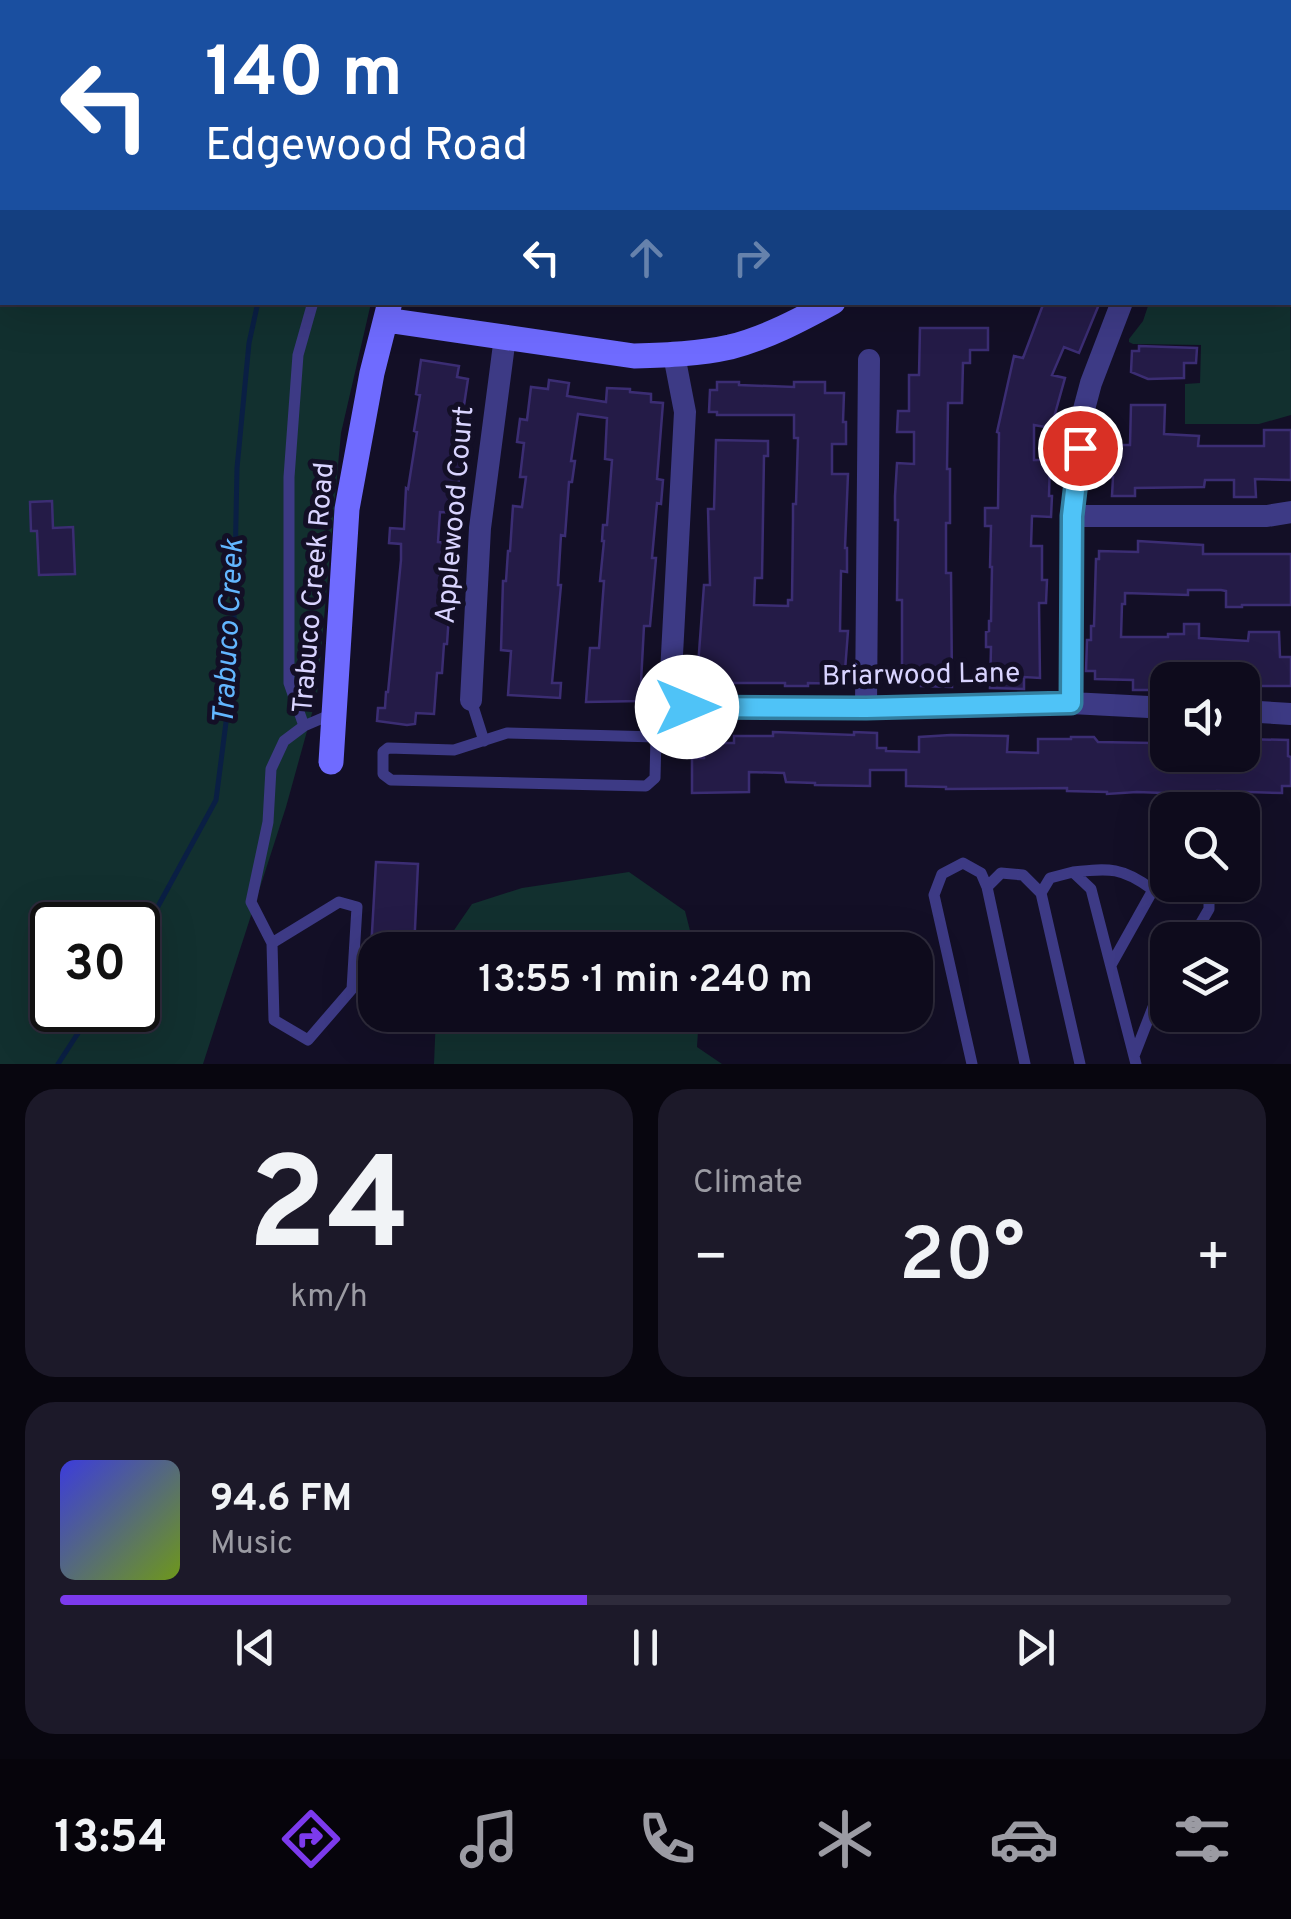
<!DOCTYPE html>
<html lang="en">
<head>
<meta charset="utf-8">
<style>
  body { margin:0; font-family:Overpass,sans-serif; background:#1c1929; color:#f1f3f6; height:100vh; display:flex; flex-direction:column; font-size:38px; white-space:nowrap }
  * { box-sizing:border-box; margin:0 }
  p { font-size:32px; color:#9b9ba3 }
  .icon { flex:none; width:55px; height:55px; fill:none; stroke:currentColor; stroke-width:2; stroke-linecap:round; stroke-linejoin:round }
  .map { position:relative; height:1064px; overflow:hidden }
  .details { display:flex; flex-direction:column; gap:25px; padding:25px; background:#08060f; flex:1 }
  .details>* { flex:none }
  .hud { position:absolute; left:0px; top:0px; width:1292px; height:305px; box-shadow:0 10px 40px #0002,0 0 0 2px #2e2b3b; background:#1a4fa0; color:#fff; overflow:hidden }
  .controls { position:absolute; left:1150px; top:662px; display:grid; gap:20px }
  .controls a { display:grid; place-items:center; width:110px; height:110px; border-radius:20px; background:#0e0b1c; box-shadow:0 10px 40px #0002,0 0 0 2px #2e2b3b; font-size:50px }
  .speed { position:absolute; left:30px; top:902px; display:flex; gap:20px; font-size:50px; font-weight:700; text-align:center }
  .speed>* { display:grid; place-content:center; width:130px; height:130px; border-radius:50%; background:#0e0b1c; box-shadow:0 10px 40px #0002,0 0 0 2px #2e2b3b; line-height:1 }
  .speed .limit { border:5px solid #111; border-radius:15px; background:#fff; color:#111 }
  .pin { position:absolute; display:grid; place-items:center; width:85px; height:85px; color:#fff; margin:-42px; border:5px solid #fff; border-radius:50%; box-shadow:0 2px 10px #0007 }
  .me { position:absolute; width:110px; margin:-55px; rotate:90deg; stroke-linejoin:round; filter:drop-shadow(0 0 8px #0008) }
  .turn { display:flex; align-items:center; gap:35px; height:210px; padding:0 40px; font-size:45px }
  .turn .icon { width:130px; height:130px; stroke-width:2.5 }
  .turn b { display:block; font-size:70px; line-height:85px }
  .lanes { display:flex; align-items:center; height:95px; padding:0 40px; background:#0003; justify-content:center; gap:50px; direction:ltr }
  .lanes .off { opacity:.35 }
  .big { font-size:75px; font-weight:600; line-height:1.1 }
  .details .card { flex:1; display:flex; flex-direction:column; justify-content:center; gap:15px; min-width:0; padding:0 35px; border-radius:30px; background:#1c1929 }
  .details .dial { align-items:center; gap:0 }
  .dial b { font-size:130px; line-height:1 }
  .song { display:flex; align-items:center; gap:30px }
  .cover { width:120px; height:120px; border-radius:15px; background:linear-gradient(135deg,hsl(240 70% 55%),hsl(80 70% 35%)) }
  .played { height:10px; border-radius:5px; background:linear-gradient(90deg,#7c3aed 45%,#2e2b3b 45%) }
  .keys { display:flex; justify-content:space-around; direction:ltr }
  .heat { display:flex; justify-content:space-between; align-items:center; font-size:55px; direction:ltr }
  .details .tiles { flex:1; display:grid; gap:25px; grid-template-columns:1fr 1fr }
  .card:last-child { grid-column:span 2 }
  .trip { position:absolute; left:358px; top:932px; width:575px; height:100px; border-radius:30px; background:#0e0b1c; box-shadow:0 10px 40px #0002,0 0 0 2px #2e2b3b; font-weight:600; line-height:100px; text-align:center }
  .tabs { display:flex; height:160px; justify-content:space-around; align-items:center; background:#06040b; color:#9b9ba3 }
  .tabs .icon { width:70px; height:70px }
  .tabs .current { color:#7c3aed }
  .tabs b { font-size:45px; color:#f1f3f6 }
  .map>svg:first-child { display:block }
</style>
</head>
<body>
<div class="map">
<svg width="1291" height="1064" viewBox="0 0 1291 1064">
  <rect width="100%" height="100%" fill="#130f26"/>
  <path fill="#12302f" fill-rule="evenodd" d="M0,0h422l-1,2h-419v300l369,1 -30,130 -24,262 -31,112 -83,257h-203zM52,925h86v85h-86z
    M1290,205l1,210 -32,9h-74v-40l15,-1 1,-38 -68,-1 -4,-2v-3l14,-18 6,-18 141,-1z
    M629,872l56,39 10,39h-249l2,-11 24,-35 50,-16z
    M436,1015h263l-2,32 25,17h-288z"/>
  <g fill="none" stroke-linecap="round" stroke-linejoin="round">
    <path stroke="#0a1f44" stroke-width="5" d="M332,0v2
      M138,943l78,-143 17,-132 4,-200 12,-125 9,-41
      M58,1064l35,-54"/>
  </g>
  <path fill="#241b47" stroke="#3b2d73" stroke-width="2.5" d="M1044,302h56l-21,51 -15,-6 -12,28 13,3 -14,50 -17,-3v35h16l-1,36h3l-1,21 -19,-1 -1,30h11v34h5l-1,23h-7l1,75 -16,-1v12l-34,-1 1,-41h-5v-15l3,-1v-10h2l1,-54h-2l1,-41h-6v-18h13l1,-75 -2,-1 17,-76 9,2z
    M920,328h68v22h-18v13h-7l-1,40h-14l-1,66h3v54h-4v50h5l1,114 -31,-1v-10l-19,-1v-75h-5l1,-80h-3v-24l2,-33 17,1v-32h-17l1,-21h11v-36h10z
    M1139,346l58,2 -1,15h-12v15l-36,1 -17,-7 1,-21h7z
    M421,360l38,6 -2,11 11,2 -5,33 8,1 -12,66 -3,34 -16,-1 -2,30 13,1 -3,34h7l-2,24 -3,-1 -3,44h-3l-2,29h-5l-3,41 -18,-1 -1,11 -8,1 -30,-4 1,-13h7l1,-16h2l13,-132v-16l-12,-1 1,-15 14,1 2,-41 2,1 9,-57 -3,-1 6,-36 -4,-1z
    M549,380l20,3 -2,13 39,6 1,-14 23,1v3l21,2v8l12,1 -6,76 6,1 -2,24 -4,-1 -5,55h4l-2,23 -4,45h-6l-4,75 -54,1 4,-54h9l5,-67h-4l4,-40h-2l1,-16h4l5,-65 -7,-1 2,-41 -29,-4 -7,47h4l-3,21h-3l-4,54 -4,-1 -3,50h3l-9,98h9l-1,15 -52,-3 3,-44 -10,-1 2,-69h3l2,-30h2l3,-45 9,1 4,-30h-6l4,-34 -7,-1 3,-23 7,1 4,-33 17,2z
    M717,382h22v3l55,2v-5h31v11h19l-1,29h3v22h-14v30h16l-3,74h2v24l-6,-1 -1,60h8l-4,53 -36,-1v3h-23v-3h-54v3l-22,-1v-18l-11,-1 6,-81h6l-2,-76h6l2,-69 52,1v15h-4l-2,122h-7l-1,27 34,1v-6h4l1,-80v-16h3l2,-66h-4v-23h-77v-3h-8l1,-22h7z
    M1131,405h34l-1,29 35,2 -1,10h66v-16h27v50l-36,-1 1,18h-22v-17h-29l-1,7 -69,1v8h-23l1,-19h-11l1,-32h27z
    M52,501l1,27 20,-1 2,47 -36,1 -2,-44h-6l-1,-29z
    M1138,541l65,4v9h88v51h-49v2h-16v-16l-5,-1h-33v5l-63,-2v11h-3l-1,33h47v-3h16v-10h15v14l49,3 1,-9h30l1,25h11v29h-39v-6h-33v-7h-32v7h-19v3h-10v7h-25v-10l-38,-1v-8h-9l1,-31h4v-14h3l2,-67h3v-8l39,1z
    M773,732l81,3v-3l23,1v15h9v3l33,1v-15l32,-2 57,1 -1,16 31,1v-14h33v-2h23l4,5 55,1v-4h15v16h74v-16l46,1v16l3,1v29h-9v7l-65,-2v4l-80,-3 -30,2v-2l-40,-1v-3l-121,1v-2l-40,-1v-16h-36v16l-55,-1v-2l-29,-1 -2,-9 -35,-1v20l-57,1v-35h12v-15h30v-7h39z
    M376,862l42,2 -4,86h-43z"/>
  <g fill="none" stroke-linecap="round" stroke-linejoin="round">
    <path stroke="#3d3a85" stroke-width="11" d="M403,2v-2
      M471,700l13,41
      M304,726l-15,-43v-206l9,-122 15,-53
      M656,737l-149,-4 -53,17 -66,-2 -5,4v22l8,6 255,6 9,-8 1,-41 13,-15 7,-19
      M1073,872c36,-4 50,-5 80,18
      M987,887l14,-14 22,2 18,18 39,171
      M1041,893l9,-15 23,-6 18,17 45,175
      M1191,940l18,-31v-24
      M272,943l67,-41 18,5 -5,82 -44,51 -34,-20 -2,-77 -21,-41 17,-80 3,-53 13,-28 20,-15 28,-12
      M1111,965l42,-75 15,-12
      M1134,1056l21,-54 13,-21
      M972,1064l-38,-169 8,-21 21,-11 18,10 6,14 38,177"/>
    <path stroke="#3d3a85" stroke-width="22" d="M646,0h10
      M593,2l2,-2
      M764,2v-2
      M1211,2l8,-2
      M1290,178l1,-1
      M674,355l11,57 -15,280 6,11 11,4h179l205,-4 97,5
      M1072,516h195l24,-4
      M471,700l9,-172 25,-191
      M1071,703l1,-187 11,-103 8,-30 31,-81
      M866,707l3,-347
      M1242,711l49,3"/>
    <path stroke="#6f6bff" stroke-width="25" d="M438,2v-2
      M1003,2v-2
      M386,320l248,36c32,-1 65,-2 96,-9 36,-9 70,-27 103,-45
      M331,762l16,-253 25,-136 18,-71"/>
  </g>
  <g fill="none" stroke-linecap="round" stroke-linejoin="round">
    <g stroke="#337fa1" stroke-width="25">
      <path id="route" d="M687,707l179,1 205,-5 1,-187 8,-68"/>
    </g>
    <use href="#route" stroke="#4fc3f7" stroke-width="18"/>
  </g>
  <g text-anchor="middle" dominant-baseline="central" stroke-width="10" stroke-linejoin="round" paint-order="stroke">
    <g font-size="28" fill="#d9d4ff" stroke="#130f26">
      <text transform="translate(456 515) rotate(-85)">Applewood Court</text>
      <text transform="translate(315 588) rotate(-85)">Trabuco Creek Road</text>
      <text transform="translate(921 676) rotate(-1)">Briarwood Lane</text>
    </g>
    <g font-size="30" font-style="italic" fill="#62b6ff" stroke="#130f26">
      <text transform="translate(230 632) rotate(-87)">Trabuco Creek</text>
    </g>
  </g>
</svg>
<div class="controls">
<a><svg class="icon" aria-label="sound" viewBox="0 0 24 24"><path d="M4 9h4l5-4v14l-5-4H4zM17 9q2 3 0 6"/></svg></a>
<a><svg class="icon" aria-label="search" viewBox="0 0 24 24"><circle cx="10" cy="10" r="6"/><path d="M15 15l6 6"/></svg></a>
<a><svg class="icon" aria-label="layers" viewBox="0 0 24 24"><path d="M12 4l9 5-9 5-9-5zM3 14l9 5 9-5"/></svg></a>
</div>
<div class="speed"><div class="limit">30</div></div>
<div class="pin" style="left:1080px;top:448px;background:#d93025"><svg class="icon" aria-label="arrive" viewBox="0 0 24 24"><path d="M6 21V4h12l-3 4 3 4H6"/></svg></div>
<svg class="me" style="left:687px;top:707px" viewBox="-20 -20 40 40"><circle r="19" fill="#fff"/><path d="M0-13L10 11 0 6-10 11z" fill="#4fc3f7"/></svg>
<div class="trip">13:55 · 1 min · 240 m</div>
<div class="hud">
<div class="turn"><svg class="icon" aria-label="left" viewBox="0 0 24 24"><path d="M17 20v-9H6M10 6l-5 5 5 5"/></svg><div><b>140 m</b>Edgewood Road</div></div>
<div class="lanes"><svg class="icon" aria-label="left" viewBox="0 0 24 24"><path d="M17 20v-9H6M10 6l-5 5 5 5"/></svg><svg class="icon off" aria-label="ahead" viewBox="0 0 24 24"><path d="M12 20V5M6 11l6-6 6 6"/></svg><svg class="icon off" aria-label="right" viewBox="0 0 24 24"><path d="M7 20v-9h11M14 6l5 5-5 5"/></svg></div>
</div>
</div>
<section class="details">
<div class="tiles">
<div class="card dial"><b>24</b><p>km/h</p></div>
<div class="card"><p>Climate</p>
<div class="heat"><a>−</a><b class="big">20°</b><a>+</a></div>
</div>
<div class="card">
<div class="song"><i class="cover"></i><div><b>94.6 FM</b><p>Music</p></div></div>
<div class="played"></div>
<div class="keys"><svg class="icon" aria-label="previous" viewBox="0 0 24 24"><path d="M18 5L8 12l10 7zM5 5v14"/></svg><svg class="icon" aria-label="pause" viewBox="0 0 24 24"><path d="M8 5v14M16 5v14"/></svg><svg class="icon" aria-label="next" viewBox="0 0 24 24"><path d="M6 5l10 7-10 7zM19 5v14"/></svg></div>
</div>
</div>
</section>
<nav class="tabs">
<b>13:54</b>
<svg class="icon current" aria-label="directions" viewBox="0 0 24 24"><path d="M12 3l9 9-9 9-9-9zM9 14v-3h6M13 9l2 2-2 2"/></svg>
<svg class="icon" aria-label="music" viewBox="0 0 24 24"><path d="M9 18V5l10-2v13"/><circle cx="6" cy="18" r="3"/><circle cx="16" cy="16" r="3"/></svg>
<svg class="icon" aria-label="phone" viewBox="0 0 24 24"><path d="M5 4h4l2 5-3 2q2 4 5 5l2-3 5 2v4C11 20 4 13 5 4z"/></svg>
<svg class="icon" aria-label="climate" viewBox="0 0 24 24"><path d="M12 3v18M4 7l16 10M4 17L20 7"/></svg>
<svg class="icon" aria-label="car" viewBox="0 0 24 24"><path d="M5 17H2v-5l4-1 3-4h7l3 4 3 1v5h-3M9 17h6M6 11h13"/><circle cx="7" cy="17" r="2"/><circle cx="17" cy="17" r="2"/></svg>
<svg class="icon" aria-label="filters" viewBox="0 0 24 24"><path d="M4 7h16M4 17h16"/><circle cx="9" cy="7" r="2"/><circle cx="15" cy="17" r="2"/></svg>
</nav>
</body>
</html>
